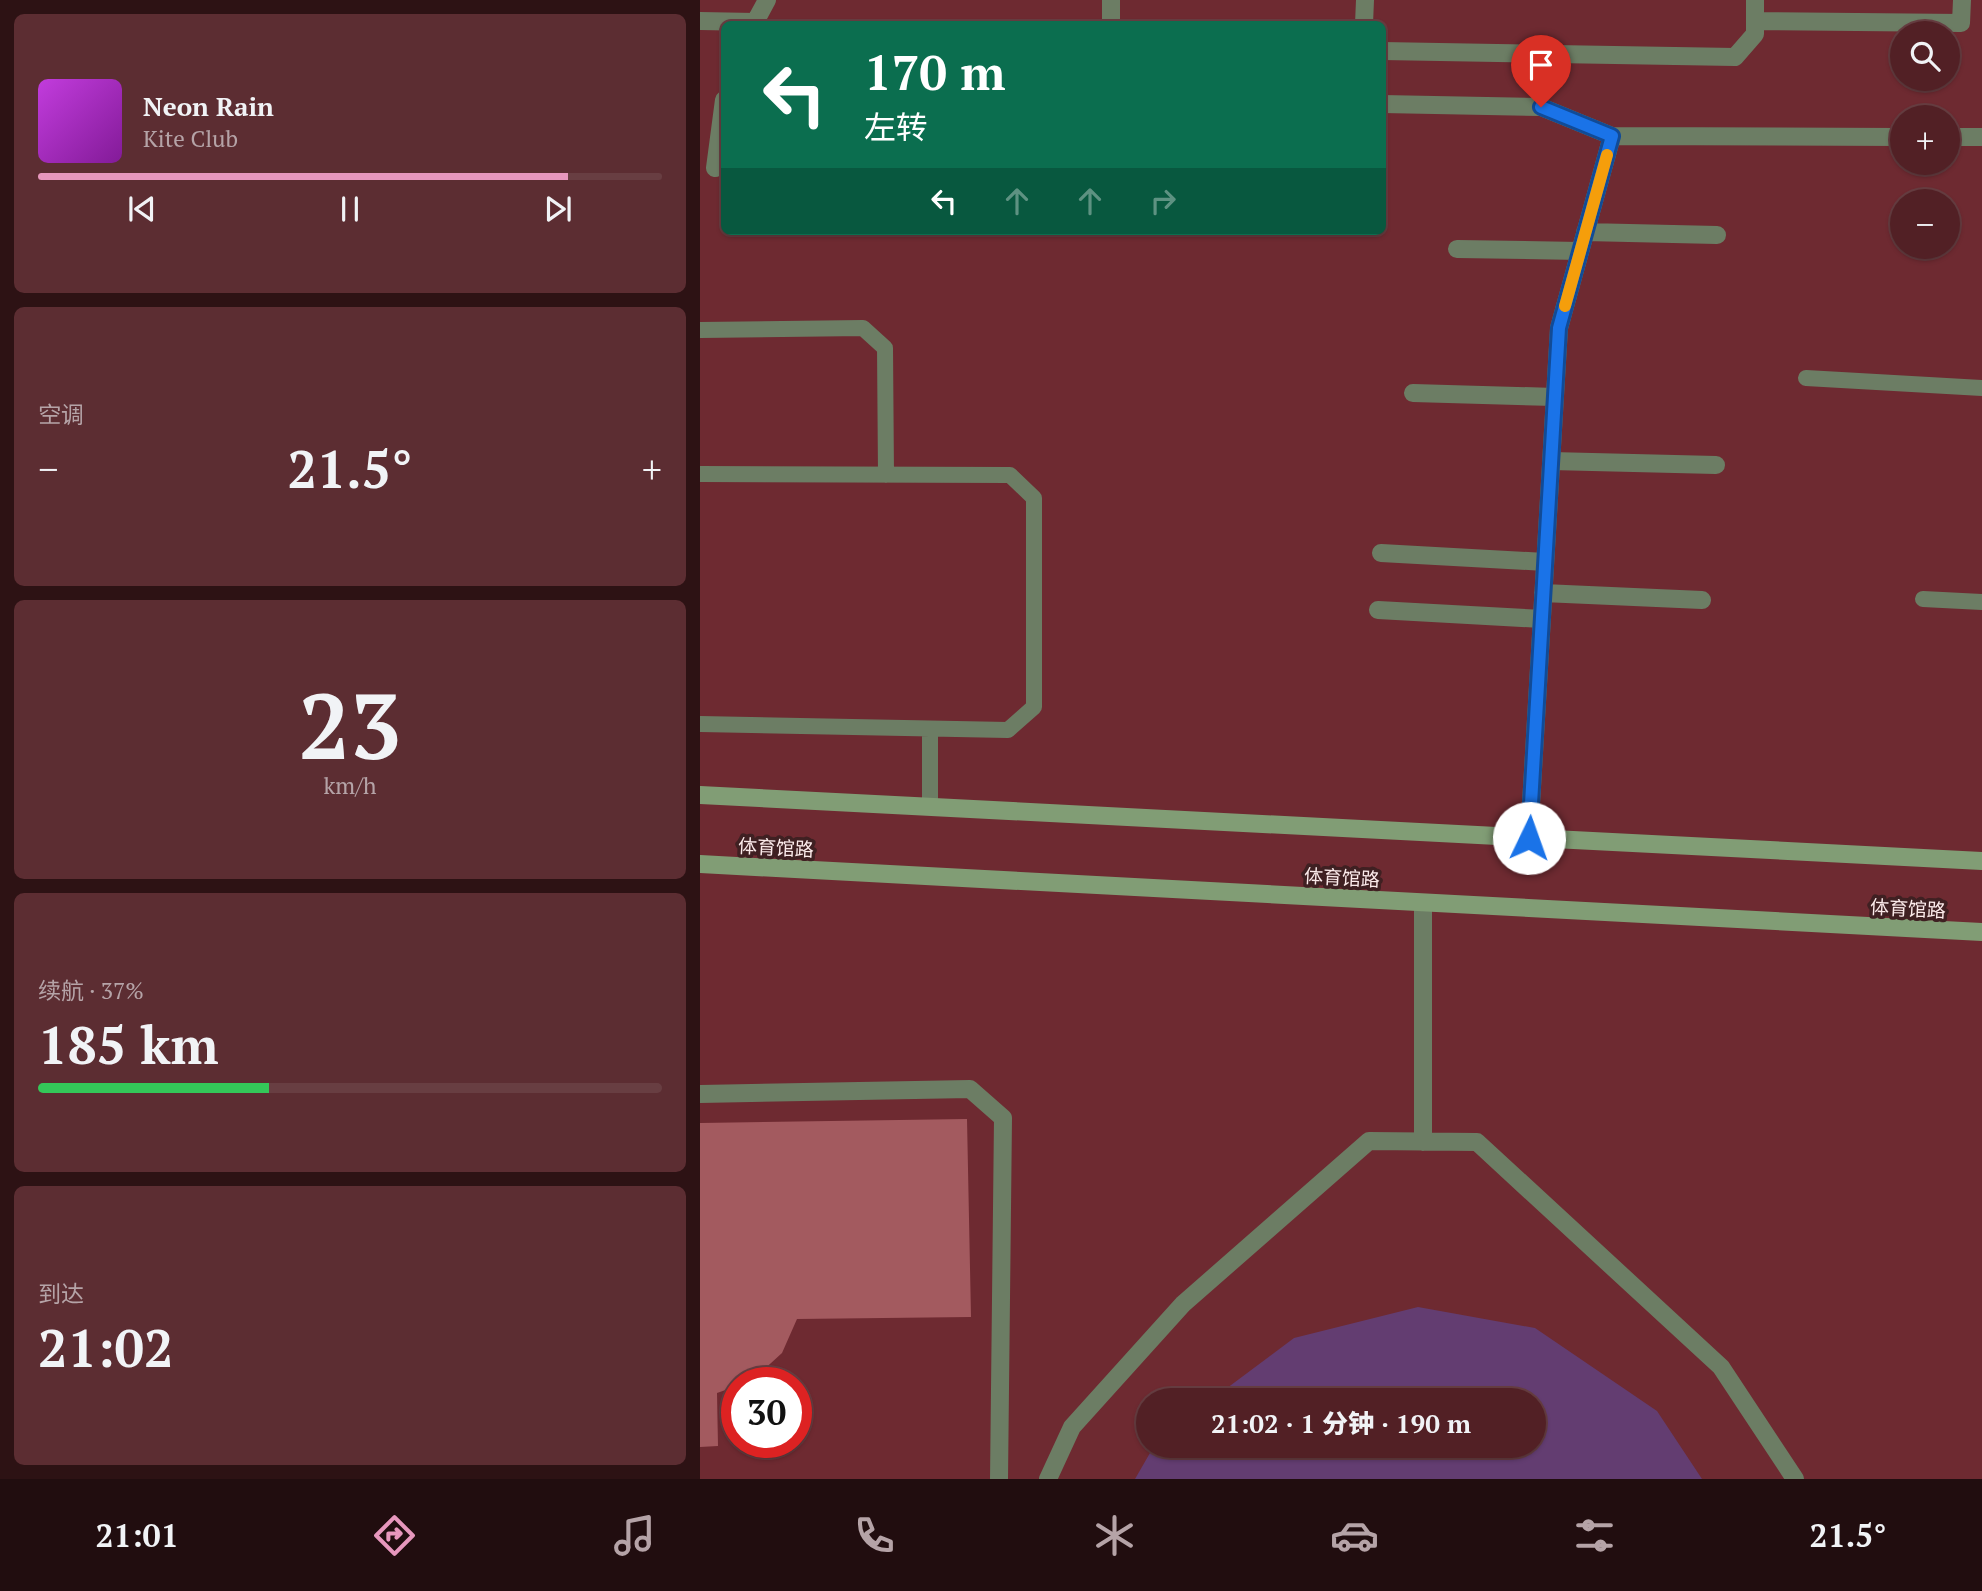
<!DOCTYPE html>
<html lang="zh">
<head>
<meta charset="utf-8">
<style>
  body { margin:0; font-family:"PT Serif","Noto Sans SC",serif; background:#5c2d32; color:#f1f3f6; height:100vh; display:flex; flex-direction:column; font-size:26px; white-space:nowrap }
  * { box-sizing:border-box; margin:0 }
  p { font-size:23px; color:#b5a3a7 }
  .icon { flex:none; width:38px; height:38px; fill:none; stroke:currentColor; stroke-width:2; stroke-linecap:round; stroke-linejoin:round }
  .map { position:relative; flex:1; overflow:hidden }
  .sheet { display:flex; flex-direction:column; gap:14px; padding:14px; background:#2d1214; width:700px }
  .sheet>* { flex:none }
  .top-card { position:absolute; left:21px; top:21px; width:665px; height:214px; border-radius:10px; box-shadow:0 2px 5px #0004,0 0 0 2px #683e42; background:#0b6e4f; color:#fff; overflow:hidden }
  .fabs { position:absolute; left:1190px; top:21px; display:grid; gap:14px }
  .fabs a { display:grid; place-items:center; width:70px; height:70px; border-radius:50%; background:#522025; box-shadow:0 2px 5px #0004,0 0 0 2px #683e42; font-size:35px }
  .speed { position:absolute; left:21px; top:1367px; display:flex; gap:14px; font-size:35px; font-weight:700; text-align:center }
  .speed>* { display:grid; place-content:center; width:91px; height:91px; border-radius:50%; background:#522025; box-shadow:0 2px 5px #0004,0 0 0 2px #683e42; line-height:1 }
  .speed .limit { border:10px solid #d22; background:#fff; color:#111 }
  .pin { position:absolute; display:grid; place-items:center; width:60px; height:60px; color:#fff; margin:-72px -30px; border-radius:50% 50% 50% 0; rotate:-45deg; box-shadow:0 0 7px #0007 }
  .pin .icon { rotate:45deg }
  .me { position:absolute; width:77px; margin:-38px; rotate:3deg; stroke-linejoin:round; filter:drop-shadow(0 0 5px #0008) }
  .turn { display:flex; align-items:center; gap:24px; height:147px; padding:0 28px; font-size:32px }
  .turn .icon { width:91px; height:91px; stroke-width:2.5 }
  .turn b { display:block; font-size:49px; line-height:60px }
  .lanes { display:flex; align-items:center; height:66px; padding:0 28px; background:#0003; justify-content:center; gap:35px; direction:ltr }
  .lanes .off { opacity:.35 }
  .big { font-size:52px; font-weight:800; line-height:1.1 }
  .sheet .widget { flex:1; display:flex; flex-direction:column; justify-content:center; gap:10px; min-width:0; padding:0 24px; border-radius:10px; background:#5c2d32 }
  .sheet .dial { align-items:center; gap:0 }
  .dial b { font-size:91px; line-height:1 }
  .song { display:flex; align-items:center; gap:21px }
  .cover { width:84px; height:84px; border-radius:10px; background:linear-gradient(135deg,hsl(290 70% 55%),hsl(290 70% 35%)) }
  .played { height:7px; border-radius:4px; background:linear-gradient(90deg,#e797bd 85%,#683e42 85%) }
  .keys { display:flex; justify-content:space-around; direction:ltr }
  .heat { display:flex; justify-content:space-between; align-items:center; font-size:38px; direction:ltr }
  .charge { height:10px; border-radius:5px; background:linear-gradient(90deg,#34c759 37%,#683e42 0) }
  .trip { position:absolute; left:436px; top:1388px; width:410px; height:70px; border-radius:35px; background:#522025; box-shadow:0 2px 5px #0004,0 0 0 2px #683e42; font-weight:800; line-height:70px; text-align:center }
  .tabs { display:flex; height:112px; justify-content:space-around; align-items:center; background:#210d0f; color:#b5a3a7 }
  .tabs .icon { width:49px; height:49px }
  .tabs .active { color:#e797bd }
  .tabs b { font-size:32px; color:#f1f3f6 }
  main { display:flex; flex:1; min-height:0 }
  .map>svg:first-child { display:block }
</style>
</head>
<body>
<main>
<section class="sheet">
<div class="widget">
<div class="song"><i class="cover"></i><div><b>Neon Rain</b><p>Kite Club</p></div></div>
<div class="played"></div>
<div class="keys"><svg class="icon" aria-label="previous" viewBox="0 0 24 24"><path d="M18 5L8 12l10 7zM5 5v14"/></svg><svg class="icon" aria-label="pause" viewBox="0 0 24 24"><path d="M8 5v14M16 5v14"/></svg><svg class="icon" aria-label="next" viewBox="0 0 24 24"><path d="M6 5l10 7-10 7zM19 5v14"/></svg></div>
</div>
<div class="widget"><p>空调</p>
<div class="heat"><a>−</a><b class="big">21.5°</b><a>+</a></div>
</div>
<div class="widget dial"><b>23</b><p>km/h</p></div>
<div class="widget"><p>续航 · 37%</p><b class="big">185 km</b><div class="charge"></div></div>
<div class="widget"><p>到达</p><b class="big">21:02</b></div>
</section>
<div class="map">
<svg width="1282" height="1479" viewBox="0 0 1282 1479">
  <rect width="100%" height="100%" fill="#6e2a31"/>
  <path fill="#633d71" d="M718,1307l117,21 122,83 45,68h-567l19,-33h379v-46h-322l83,-62z"/>
  <path fill="#a35a5f" d="M267,1119l4,198 -174,2 -15,34 -32,29h-13v4l-20,7 1,53 -18,1v-324z"/>
  <g fill="none" stroke-linecap="round" stroke-linejoin="round">
    <path stroke="#6c7d64" stroke-width="16" d="M0,330l163,-2 22,20 1,127
      M1106,378l176,10
      M0,474l310,1 24,23v209l-26,23 -308,-6
      M1223,599l59,3
      M230,807v-78"/>
    <path stroke="#6c7d64" stroke-width="18" d="M0,21l55,1
      M1055,21l206,2 1,-23
      M54,24l13,-24
      M411,24v-24
      M664,24l1,-24
      M682,51l353,6 20,-23v-34
      M682,104l159,3 71,29 290,1
      M1248,137h34
      M15,168l9,-68
      M885,232l132,3
      M757,249l123,2
      M713,393l142,4
      M851,461l165,4
      M681,553l164,9
      M843,593l159,7
      M678,610l164,9
      M829,838l30,-510 53,-192
      M723,903v239
      M0,1094l270,-5 33,29 -4,361
      M348,1479l24,-52 111,-123 186,-163 108,1 244,225 74,112"/>
    <path stroke="#819d75" stroke-width="18" d="M0,795l1282,66
      M0,864l1282,68"/>
  </g>
  <g fill="none" stroke-linecap="round" stroke-linejoin="round">
    <g stroke="#114b97" stroke-width="18">
      <path id="route" d="M829,838l30,-510 53,-192 -71,-29"/>
    </g>
    <use href="#route" stroke="#1a73e8" stroke-width="12"/>
    <path stroke="#f59e0b" stroke-width="12" d="M865,306l42,-151"/>
  </g>
  <g text-anchor="middle" dominant-baseline="central" stroke-width="7" stroke-linejoin="round" paint-order="stroke">
    <g font-size="19" fill="#fcebeb" stroke="#3f2022">
      <text transform="translate(76 847) rotate(3)">体育馆路</text>
      <text transform="translate(642 877) rotate(3)">体育馆路</text>
      <text transform="translate(1208 908) rotate(3)">体育馆路</text>
    </g>
  </g>
</svg>
<div class="fabs">
<a><svg class="icon" aria-label="search" viewBox="0 0 24 24"><circle cx="10" cy="10" r="6"/><path d="M15 15l6 6"/></svg></a>
<a>+</a>
<a>−</a>
</div>
<div class="speed"><div class="limit">30</div></div>
<div class="pin" style="left:841px;top:107px;background:#d93025"><svg class="icon" aria-label="arrive" viewBox="0 0 24 24"><path d="M6 21V4h12l-3 4 3 4H6"/></svg></div>
<svg class="me" style="left:829px;top:838px" viewBox="-20 -20 40 40"><circle r="19" fill="#fff"/><path d="M0-13L10 11 0 6-10 11z" fill="#1a73e8"/></svg>
<div class="trip">21:02 · 1 分钟 · 190 m</div>
<div class="top-card">
<div class="turn"><svg class="icon" aria-label="left" viewBox="0 0 24 24"><path d="M17 20v-9H6M10 6l-5 5 5 5"/></svg><div><b>170 m</b>左转</div></div>
<div class="lanes"><svg class="icon" aria-label="left" viewBox="0 0 24 24"><path d="M17 20v-9H6M10 6l-5 5 5 5"/></svg><svg class="icon off" aria-label="ahead" viewBox="0 0 24 24"><path d="M12 20V5M6 11l6-6 6 6"/></svg><svg class="icon off" aria-label="ahead" viewBox="0 0 24 24"><path d="M12 20V5M6 11l6-6 6 6"/></svg><svg class="icon off" aria-label="right" viewBox="0 0 24 24"><path d="M7 20v-9h11M14 6l5 5-5 5"/></svg></div>
</div>
</div>
</main>
<nav class="tabs">
<b>21:01</b>
<svg class="icon active" aria-label="directions" viewBox="0 0 24 24"><path d="M12 3l9 9-9 9-9-9zM9 14v-3h6M13 9l2 2-2 2"/></svg>
<svg class="icon" aria-label="music" viewBox="0 0 24 24"><path d="M9 18V5l10-2v13"/><circle cx="6" cy="18" r="3"/><circle cx="16" cy="16" r="3"/></svg>
<svg class="icon" aria-label="phone" viewBox="0 0 24 24"><path d="M5 4h4l2 5-3 2q2 4 5 5l2-3 5 2v4C11 20 4 13 5 4z"/></svg>
<svg class="icon" aria-label="climate" viewBox="0 0 24 24"><path d="M12 3v18M4 7l16 10M4 17L20 7"/></svg>
<svg class="icon" aria-label="car" viewBox="0 0 24 24"><path d="M5 17H2v-5l4-1 3-4h7l3 4 3 1v5h-3M9 17h6M6 11h13"/><circle cx="7" cy="17" r="2"/><circle cx="17" cy="17" r="2"/></svg>
<svg class="icon" aria-label="filters" viewBox="0 0 24 24"><path d="M4 7h16M4 17h16"/><circle cx="9" cy="7" r="2"/><circle cx="15" cy="17" r="2"/></svg>
<b>21.5°</b>
</nav>
</body>
</html>
